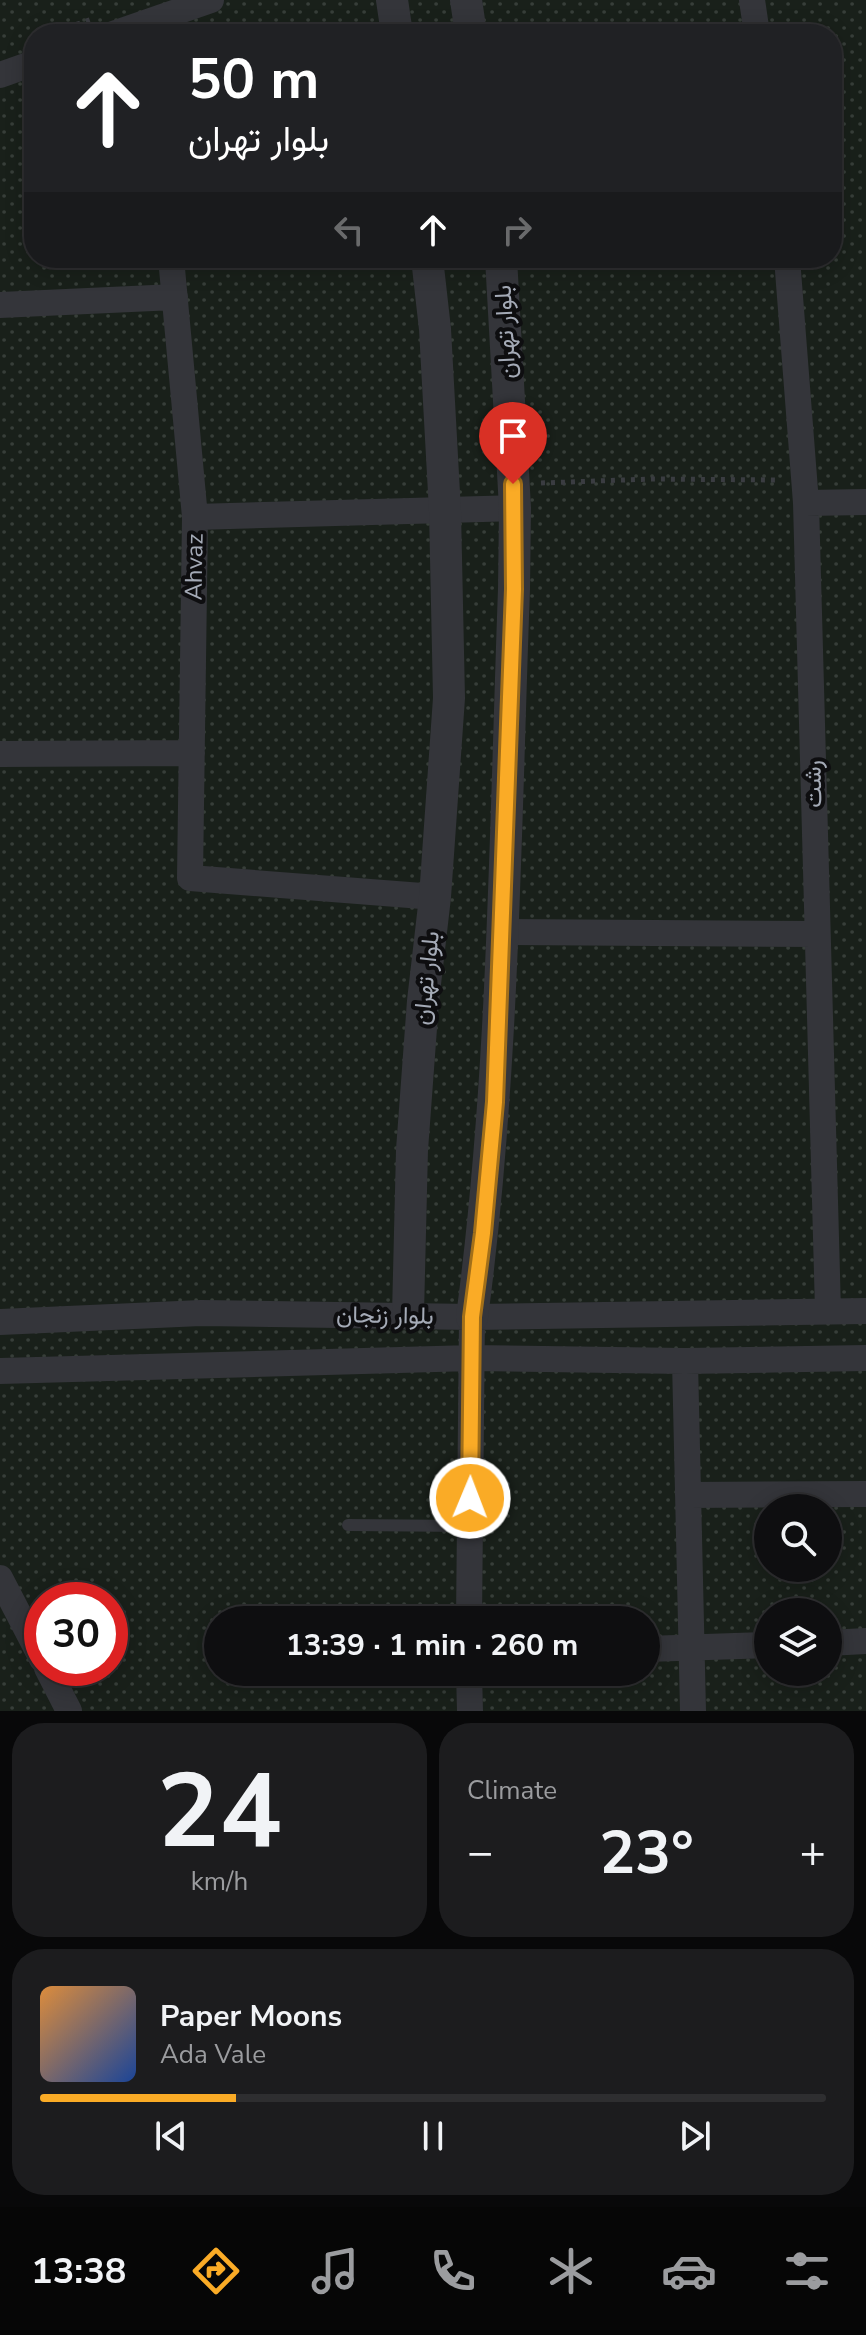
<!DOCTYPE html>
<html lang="en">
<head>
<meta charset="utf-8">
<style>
  body { margin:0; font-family:"Nunito Sans",Vazirmatn,sans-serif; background:#1c1c1e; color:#f1f3f6; height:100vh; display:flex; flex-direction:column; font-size:30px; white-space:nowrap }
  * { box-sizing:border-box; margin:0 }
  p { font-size:26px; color:#9b9c9f }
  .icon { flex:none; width:44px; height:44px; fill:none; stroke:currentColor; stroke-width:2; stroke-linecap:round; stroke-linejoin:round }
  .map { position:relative; height:1711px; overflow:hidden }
  .side { display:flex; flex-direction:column; gap:12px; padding:12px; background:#080809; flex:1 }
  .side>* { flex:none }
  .banner { position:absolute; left:24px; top:24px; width:818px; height:244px; border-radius:32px; box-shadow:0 4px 20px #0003,0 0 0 2px #2e2e30; background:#202124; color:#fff; overflow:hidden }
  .controls { position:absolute; left:754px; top:1494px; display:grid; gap:16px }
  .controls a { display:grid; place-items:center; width:88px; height:88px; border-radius:50%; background:#0e0e10; box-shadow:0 4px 20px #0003,0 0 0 2px #2e2e30; font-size:40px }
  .speed { position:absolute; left:24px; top:1582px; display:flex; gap:16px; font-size:40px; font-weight:700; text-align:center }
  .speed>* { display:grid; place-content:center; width:104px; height:104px; border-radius:50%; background:#0e0e10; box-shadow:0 4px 20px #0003,0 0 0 2px #2e2e30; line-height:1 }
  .speed .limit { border:12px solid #d22; background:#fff; color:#111 }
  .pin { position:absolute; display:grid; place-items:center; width:68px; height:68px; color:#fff; margin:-82px -34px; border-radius:50% 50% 50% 0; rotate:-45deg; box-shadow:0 0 8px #0007 }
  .pin .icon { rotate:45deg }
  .me { position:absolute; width:88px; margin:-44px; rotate:1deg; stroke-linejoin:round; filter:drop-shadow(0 0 6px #0008) }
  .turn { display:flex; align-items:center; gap:28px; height:168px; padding:0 32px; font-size:36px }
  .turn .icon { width:104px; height:104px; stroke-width:2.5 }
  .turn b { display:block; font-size:56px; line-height:68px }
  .lanes { display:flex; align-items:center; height:76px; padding:0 32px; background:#0003; justify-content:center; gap:40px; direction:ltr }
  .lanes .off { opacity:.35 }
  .big { font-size:60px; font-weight:700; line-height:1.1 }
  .side .card { flex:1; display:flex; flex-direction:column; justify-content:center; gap:12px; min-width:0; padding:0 28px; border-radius:32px; background:#1c1c1e }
  .side .dial { align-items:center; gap:0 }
  .dial b { font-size:104px; line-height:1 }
  .song { display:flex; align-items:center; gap:24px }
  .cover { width:96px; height:96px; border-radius:12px; background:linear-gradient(135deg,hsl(30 70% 55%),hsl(220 70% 35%)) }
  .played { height:8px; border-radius:4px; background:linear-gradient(90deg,#faab26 25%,#2e2e30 25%) }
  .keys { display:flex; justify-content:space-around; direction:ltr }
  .heat { display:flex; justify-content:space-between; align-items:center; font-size:44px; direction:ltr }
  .side .tiles { flex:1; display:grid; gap:12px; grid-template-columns:1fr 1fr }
  .card:last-child { grid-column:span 2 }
  .trip { position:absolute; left:204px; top:1606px; width:456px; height:80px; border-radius:40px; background:#0e0e10; box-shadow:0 4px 20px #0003,0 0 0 2px #2e2e30; font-weight:700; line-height:80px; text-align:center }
  .tab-bar { display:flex; height:128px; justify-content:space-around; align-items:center; background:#060606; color:#9b9c9f }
  .tab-bar .icon { width:56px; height:56px }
  .tab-bar .selected { color:#faab26 }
  .tab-bar b { font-size:36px; color:#f1f3f6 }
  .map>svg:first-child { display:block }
</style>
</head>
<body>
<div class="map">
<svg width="866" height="1711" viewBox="0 0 866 1711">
  <defs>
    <pattern id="green-dots" width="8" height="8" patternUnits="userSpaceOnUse" patternTransform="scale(2)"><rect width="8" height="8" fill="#19201a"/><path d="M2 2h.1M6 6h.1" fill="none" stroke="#373e39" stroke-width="1.8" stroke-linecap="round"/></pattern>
  </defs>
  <rect width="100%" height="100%" fill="#131315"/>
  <path fill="url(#green-dots)" fill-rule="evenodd" d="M0,0h866v1711h-866zM34,34h798v224h-798zM768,1508h60v60h-60zM42,1600h68v68h-68zM768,1612h60v60h-60zM218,1620h428v52h-428z"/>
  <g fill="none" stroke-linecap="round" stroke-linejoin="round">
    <path stroke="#3a3c41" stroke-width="5" stroke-dasharray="4 6" stroke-linecap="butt" d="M48,34l47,-16
      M541,483l111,-4 127,1"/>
    <path stroke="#34353a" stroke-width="12" d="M348,1525l121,1"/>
    <path stroke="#34353a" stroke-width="26" d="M752,0l5,34
      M113,34l98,-34
      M0,75l34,-12
      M171,258l24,259 -5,361 245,19
      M787,258l19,245 22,808
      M0,305l175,-8
      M806,503l60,-1
      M195,517l320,-9
      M0,754l192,-1
      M501,932l315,2
      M0,1322l201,-9 271,4 394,-6
      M685,1361l8,350
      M0,1371l472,-13 213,3 181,-3
      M688,1495l178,-1
      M0,1578l42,81
      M469,1620l3,-303
      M828,1643l38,-2
      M646,1649l122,-4
      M47,1668l22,43
      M469,1672l1,39"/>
    <path stroke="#34353a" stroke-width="32" d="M392,0l5,34
      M466,0l5,34
      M408,1314l4,-164 11,-149 12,-104 14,-199 -4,-187 -10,-182 -8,-71
      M472,1317c32,-241 33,-485 42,-728l1,-81 -14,-250"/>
  </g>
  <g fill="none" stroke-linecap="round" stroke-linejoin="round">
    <g stroke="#a26f19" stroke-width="20">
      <path id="route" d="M470,1498l2,-181 11,-84 12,-131 19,-513 -1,-105"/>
    </g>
    <use href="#route" stroke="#faab26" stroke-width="14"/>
  </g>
  <g text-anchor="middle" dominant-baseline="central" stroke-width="8" stroke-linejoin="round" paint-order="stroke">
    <g font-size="24" fill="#a4aab6" stroke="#0e0e10">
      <text transform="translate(505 332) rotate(-93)">بلوار تهران</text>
      <text transform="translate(194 567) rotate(-89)">Ahvaz</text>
      <text transform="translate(813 784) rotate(-91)">رشت</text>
      <text transform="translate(426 978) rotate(-84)">بلوار تهران</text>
      <text transform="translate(385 1315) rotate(1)">بلوار زنجان</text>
    </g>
  </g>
</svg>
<div class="controls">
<a><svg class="icon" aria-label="search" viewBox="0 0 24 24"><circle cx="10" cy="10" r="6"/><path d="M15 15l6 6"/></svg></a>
<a><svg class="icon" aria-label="layers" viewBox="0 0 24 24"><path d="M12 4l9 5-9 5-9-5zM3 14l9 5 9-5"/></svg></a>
</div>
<div class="speed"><div class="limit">30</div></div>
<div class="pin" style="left:513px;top:484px;background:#d93025"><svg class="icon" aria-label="arrive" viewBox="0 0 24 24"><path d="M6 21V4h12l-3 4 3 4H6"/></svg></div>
<svg class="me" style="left:470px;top:1498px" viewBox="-20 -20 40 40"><circle r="17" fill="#faab26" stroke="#fff" stroke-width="3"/><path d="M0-11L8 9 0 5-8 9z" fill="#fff"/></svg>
<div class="trip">13:39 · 1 min · 260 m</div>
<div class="banner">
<div class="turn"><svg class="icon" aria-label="ahead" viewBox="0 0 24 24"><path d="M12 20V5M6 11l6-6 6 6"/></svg><div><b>50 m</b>بلوار تهران</div></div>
<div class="lanes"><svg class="icon off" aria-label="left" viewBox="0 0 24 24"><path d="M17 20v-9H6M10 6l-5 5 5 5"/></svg><svg class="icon" aria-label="ahead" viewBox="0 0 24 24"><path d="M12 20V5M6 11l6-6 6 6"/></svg><svg class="icon off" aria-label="right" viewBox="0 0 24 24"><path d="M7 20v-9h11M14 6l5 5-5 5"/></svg></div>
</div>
</div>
<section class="side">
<div class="tiles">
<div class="card dial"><b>24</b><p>km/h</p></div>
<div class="card"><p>Climate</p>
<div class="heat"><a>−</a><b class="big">23°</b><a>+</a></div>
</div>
<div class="card">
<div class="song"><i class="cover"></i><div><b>Paper Moons</b><p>Ada Vale</p></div></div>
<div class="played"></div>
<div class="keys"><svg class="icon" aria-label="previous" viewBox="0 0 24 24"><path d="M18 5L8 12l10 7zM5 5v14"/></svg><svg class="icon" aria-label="pause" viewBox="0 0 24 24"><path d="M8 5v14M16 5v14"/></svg><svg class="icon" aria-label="next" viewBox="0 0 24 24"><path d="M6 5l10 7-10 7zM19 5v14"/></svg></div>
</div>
</div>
</section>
<nav class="tab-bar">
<b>13:38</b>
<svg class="icon selected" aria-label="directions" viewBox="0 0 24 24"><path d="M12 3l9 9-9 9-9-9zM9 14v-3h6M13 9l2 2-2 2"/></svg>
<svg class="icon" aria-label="music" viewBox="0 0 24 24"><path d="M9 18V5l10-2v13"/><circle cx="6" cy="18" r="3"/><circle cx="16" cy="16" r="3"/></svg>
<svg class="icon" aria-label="phone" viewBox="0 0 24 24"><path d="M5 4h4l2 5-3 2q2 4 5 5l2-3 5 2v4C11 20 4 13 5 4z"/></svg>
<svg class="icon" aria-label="climate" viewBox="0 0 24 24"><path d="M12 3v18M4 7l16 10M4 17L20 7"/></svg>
<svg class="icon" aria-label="car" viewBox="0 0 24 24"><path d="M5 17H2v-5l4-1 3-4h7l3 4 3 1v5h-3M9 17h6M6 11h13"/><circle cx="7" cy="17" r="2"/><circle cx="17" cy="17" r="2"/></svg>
<svg class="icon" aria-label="filters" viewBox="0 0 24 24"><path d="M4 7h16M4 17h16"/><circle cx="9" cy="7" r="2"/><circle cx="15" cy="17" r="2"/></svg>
</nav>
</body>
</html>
